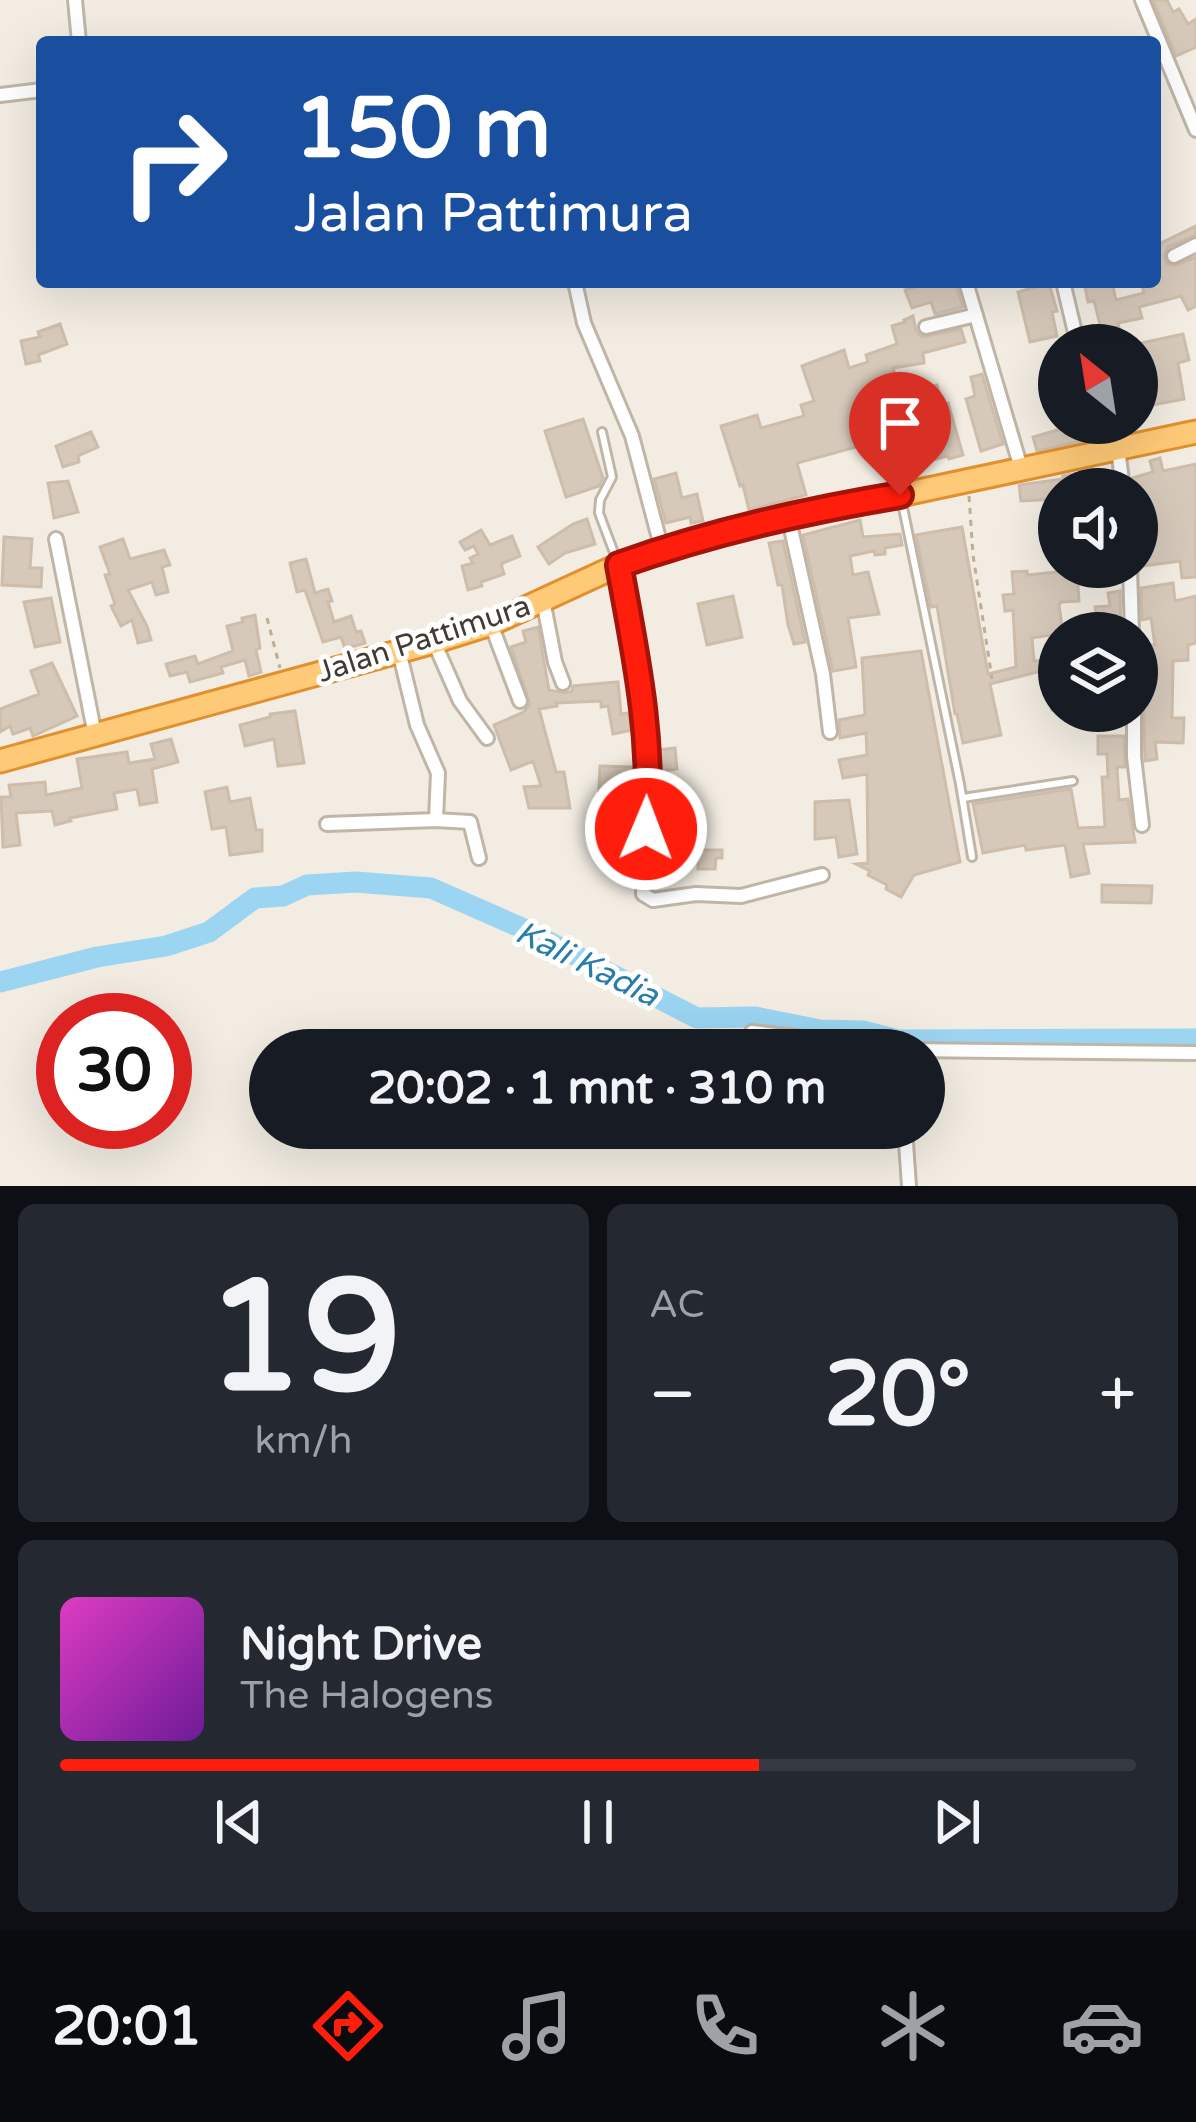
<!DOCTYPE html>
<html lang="id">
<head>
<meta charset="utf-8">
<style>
  body { margin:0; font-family:"Varela Round",sans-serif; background:#242831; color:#f1f3f6; height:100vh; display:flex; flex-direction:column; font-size:45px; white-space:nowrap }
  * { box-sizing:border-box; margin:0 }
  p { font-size:39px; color:#9ea1a6 }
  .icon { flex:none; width:66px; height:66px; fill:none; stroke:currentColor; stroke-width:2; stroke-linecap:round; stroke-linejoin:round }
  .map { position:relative; height:1186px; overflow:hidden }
  .panel { display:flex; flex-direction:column; gap:18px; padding:18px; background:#0d0f14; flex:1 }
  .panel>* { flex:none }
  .banner { position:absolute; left:36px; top:36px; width:1125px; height:252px; border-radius:12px; box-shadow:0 12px 48px #0002; background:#1a4fa0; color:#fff; overflow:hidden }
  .needle { width:78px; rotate:330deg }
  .controls { position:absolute; left:1038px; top:324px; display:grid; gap:24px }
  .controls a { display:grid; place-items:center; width:120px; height:120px; border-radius:50%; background:#171b24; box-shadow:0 12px 48px #0002; font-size:60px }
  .speed { position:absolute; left:36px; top:993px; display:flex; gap:24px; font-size:60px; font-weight:700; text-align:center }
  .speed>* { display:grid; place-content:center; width:156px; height:156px; border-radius:50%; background:#171b24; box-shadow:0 12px 48px #0002; line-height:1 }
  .speed .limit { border:18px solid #d22; background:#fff; color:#111 }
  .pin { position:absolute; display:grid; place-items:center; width:102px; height:102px; color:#fff; margin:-123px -51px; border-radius:50% 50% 50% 0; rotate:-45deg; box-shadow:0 0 12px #0007 }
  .pin .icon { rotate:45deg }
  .me { position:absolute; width:132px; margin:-66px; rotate:1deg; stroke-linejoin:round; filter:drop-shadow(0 0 9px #0008) }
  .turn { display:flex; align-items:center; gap:42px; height:252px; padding:0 60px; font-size:54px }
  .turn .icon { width:156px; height:156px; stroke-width:2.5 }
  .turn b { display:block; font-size:84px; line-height:102px }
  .big { font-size:90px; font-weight:700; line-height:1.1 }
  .panel .widget { flex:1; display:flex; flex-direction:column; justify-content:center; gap:18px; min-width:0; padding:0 42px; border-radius:18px; background:#242831 }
  .panel .dial { align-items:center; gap:0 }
  .dial b { font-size:156px; line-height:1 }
  .song { display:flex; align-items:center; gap:36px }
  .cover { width:144px; height:144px; border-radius:18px; background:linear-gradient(135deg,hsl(310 70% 55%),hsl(280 70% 35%)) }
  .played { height:12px; border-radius:6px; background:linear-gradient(90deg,#ff1d0c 65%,#363941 65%) }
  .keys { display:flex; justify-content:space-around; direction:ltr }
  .heat { display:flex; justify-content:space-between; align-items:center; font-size:66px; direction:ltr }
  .panel .tiles { flex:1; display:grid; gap:18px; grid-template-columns:1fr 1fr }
  .widget:last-child { grid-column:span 2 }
  .trip { position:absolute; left:249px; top:1029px; width:696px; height:120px; border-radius:60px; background:#171b24; box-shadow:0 12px 48px #0002; font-weight:700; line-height:120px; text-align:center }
  .menu { display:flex; height:192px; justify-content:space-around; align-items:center; background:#090b0e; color:#9ea1a6 }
  .menu .icon { width:84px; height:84px }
  .menu .selected { color:#ff1d0c }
  .menu b { font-size:54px; color:#f1f3f6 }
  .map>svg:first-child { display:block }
</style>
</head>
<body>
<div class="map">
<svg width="1196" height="1186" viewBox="0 0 1196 1186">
  <rect width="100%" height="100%" fill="#f2ece2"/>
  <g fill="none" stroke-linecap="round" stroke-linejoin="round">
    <path stroke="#9bd5f1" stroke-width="21" d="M0,982l97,-25 69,-11 43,-14 46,-34 28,-2 24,-11 49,-3 75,6 91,40 175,90 58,-1 65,13 43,1 35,9 298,-1"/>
  </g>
  <path fill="#d6c9ba" stroke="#cebdab" stroke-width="3" d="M1153,0h14l6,12 6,-3 9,15 8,-5v28l-20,9z
    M1196,226v9l-28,12 -4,10 3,7 8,2 21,-9v49l-8,4 -7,-14 -42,11 3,11 -24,5 5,22h-35v-5l15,-4 -9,-35 -6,1 -4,-20h28l4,18 28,-7 -3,-11h14v-36z
    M920,282h35l8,25 -28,7 -4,-12 -19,6 -7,-18 16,-5z
    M1049,283l8,28 -5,1 5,24 -27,6 -12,-50z
    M913,316l3,15 6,6 39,-8 4,13 -42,11 1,10 -31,5 7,25 -11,3 -3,-11 -24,8 6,20 13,-4 5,15 17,-3 1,11 34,-9 -6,-21 -4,1 -4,-15 13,-3 5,20 6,-2 15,52 -14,4 -1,-3 -36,9 1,4 -12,3 -2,-10 -16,3 -5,-24 -81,22 9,32 -57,15 -6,-25 -3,1 -19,-60 36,-11 4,13 43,-12 -3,-11 13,-4 -12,-35 42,-16 5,18 19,-6 -2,-7 31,-11 -5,-18 13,-4 -1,-2z
    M60,324l7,20 -29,11 2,6 -14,3 -5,-23 19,-4 -2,-5z
    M1183,334l6,26 -11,3 6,36 -47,9v-64z
    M982,374l21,70 -22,7 -15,-52 9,-3 -4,-19z
    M583,419l20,59 -4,8 -33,11 -21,-66z
    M1067,423h19l3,16 -52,12 -4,-14 35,-10z
    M91,432l7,15 -20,9 1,6 -16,5 -7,-21z
    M1160,458l3,13 33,-7v113l-14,1 -2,-17 -37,5 -6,-38 3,-4 -3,-35h-4l-1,-11 21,-6 -3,-11z
    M676,473l6,25 15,-4 6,27 -12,2 -1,-6 -24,6 -12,-44z
    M1080,473l1,4 30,-4 1,16h-53v10l-38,2 -2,-16 44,-6v-3z
    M68,481l10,31 -24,6 -6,-35z
    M587,519l8,25 -30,9 -16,11 -11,-17 35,-23z
    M860,520l3,17 37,-3 2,11 -17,3v6l-10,1 -1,-4 -24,5 3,19 15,-3 11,42 -31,4 8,49 -23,4 -30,-136z
    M962,527l26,147 28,-7 -3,-57 -8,1 -2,-16 11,-1 -2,-22 15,-1v4l50,-5 2,31 -18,1 -2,3 4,28 -31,5 2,23 25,-1v49l-7,1 -7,-40 -55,14 11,51 -38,8 -6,-29h-2l-18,-108 -6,1 -15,-72z
    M481,530l9,15 22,-9 8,20 -19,8 3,10 -23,8 1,4 -14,4 -6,-24 11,-3 -3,-5 8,-4 -4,-8 -9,4 -5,-8z
    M4,537l28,2 -2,29h12l-1,19 -39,-2z
    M123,539l7,20 34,-9 6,15 -8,2 6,25 -12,3 -4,-13 -24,8 19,36 4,14 -13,3 -6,-23 -11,6 -10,-20 4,-2 -10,-29 5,-1 -10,-27z
    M783,541l22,101 -11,2 -6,-19 -6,-40h-4l-9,-42z
    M306,559l9,34 13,-4 4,12 -4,1 6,20 17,-6 5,16 5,-1 4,12 -20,6 -4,-12 -18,5 -18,-52 -8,2 -7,-29z
    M1173,583l2,18 21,-5v47l-8,2v15l-15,1 -1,57h12l-1,25 -28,-1 2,17 -12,2 -3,-115 13,-1 -4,-27 -9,2 -1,-32z
    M1120,591l1,42h-22l-4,-26 15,-1 -2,-13z
    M733,596l9,41 -35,8 -9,-41z
    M51,598l9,44 -25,5 -11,-45z
    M255,615l5,33 -4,2 5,22 -12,4 -4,-16 -24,7 2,6 -33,9 -3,-10 -17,4 -4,-12 29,-8 3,8 35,-13 -6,-25 16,-4 -1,-4z
    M538,627l11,63 17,3 6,-2 1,-5 45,-4 3,32 7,-1 4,17 -19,4 -5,-28 -7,1v-6l-45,2 1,3 -18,3 17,63h8l6,36h-41l-5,-21 17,-1 -8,-25 -22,9 -17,-45 30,-13 6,-8 -19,-57 15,-5 -3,-11z
    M921,651l39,211 -46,13 -13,22 -15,-8 1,-4 -19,-10 2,-4 -14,-7 12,-1 -1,-89 -24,4 -4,-18 28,-5 -1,-22 -26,5 -1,-18 26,-5 -3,-57z
    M52,663l25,53 -44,20 -3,-8 -17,6 -3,-8 -10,6v-23l39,-15 -8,-23z
    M295,711l9,52 -26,3 -4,-27 -29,7 -5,-21 30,-8v-3z
    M1098,736h26l1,31h-8l2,33 9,-1 7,43 -52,2 6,29 -18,4 -6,-32 -39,5 -1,-5 -42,8 -10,-49 98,-15 7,39 27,-1 -3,-50h6l-1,-23h-9z
    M171,739l7,23 -26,7 5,33 -17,3 -3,-16 -23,4 3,16 -47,9 1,3 -16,4 -3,-14 -36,2 4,32 -17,2 -2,-50h10l-2,-12 36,-3 1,13 36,-7 -5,-29 50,-7 2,11 26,-4 -4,-15z
    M675,748l2,21 -14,2 2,40h22v15h-31l1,-76z
    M600,766l31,1 -3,26 9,1 -1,15 -38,-3z
    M227,787l3,15 20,-4 6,32h6v21l-32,4 -4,-28 -14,2 -7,-37z
    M849,800l8,54 -18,3 -3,-20 -21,2v-37z
    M698,841l-17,9h41v8h-6l-1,11h-17v-9l-34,2 -1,-18z
    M1102,885l50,1 -1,17 -49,-1z"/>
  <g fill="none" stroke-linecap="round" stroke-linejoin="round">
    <g stroke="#c0b6a8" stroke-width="12">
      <path id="service" d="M602,432l10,45 -12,23 -1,13 17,45
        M901,498l59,286 12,73
        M963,798l110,-17"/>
    </g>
    <g stroke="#c0b6a8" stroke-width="18">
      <path id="minor" d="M75,0l4,42
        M1142,0l54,130
        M0,95l42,-5
        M1174,256l22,-11
        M575,282l9,41 48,113 30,114
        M966,282l55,186
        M1063,282l15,63
        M926,327l50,-12
        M1096,423l6,28
        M1118,448l5,41
        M788,515l35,159 7,58
        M56,539l39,196
        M619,565l20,104 9,104 -5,121 10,6 43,-6 45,2 81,-21
        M1130,567l2,66
        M543,600l12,62 8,21
        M491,624l29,77
        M434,642l26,59 27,37
        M1134,711v46l8,68
        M436,820l34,2 9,36
        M327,824l109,-4 2,-47 -21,-48 -18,-74
        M752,1032l154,18
        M907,1050l289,3
        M905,1128l4,58"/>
    </g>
    <g stroke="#e1902d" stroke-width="27">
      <path id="trunk" d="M0,761l434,-119 57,-18 128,-59 109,-34 60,-16 112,-20 296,-63"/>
    </g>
    <path stroke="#bfad96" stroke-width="3" stroke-dasharray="6 6" stroke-linecap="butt" d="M969,496l4,59 19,124
      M267,618l13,50"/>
    <use href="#service" stroke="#fff" stroke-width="6"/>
    <use href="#minor" stroke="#fff" stroke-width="12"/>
    <use href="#trunk" stroke="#ffca77" stroke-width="21"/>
  </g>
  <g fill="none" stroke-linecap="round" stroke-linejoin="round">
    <g stroke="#a61308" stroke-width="30">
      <path id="route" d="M646,829c8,-89 -11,-177 -27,-264 92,-33 185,-54 281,-70"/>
    </g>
    <use href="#route" stroke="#ff1d0c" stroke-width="21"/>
  </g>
  <g text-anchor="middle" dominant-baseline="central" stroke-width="10" stroke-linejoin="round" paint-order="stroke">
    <g font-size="30" fill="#433b33" stroke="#fff">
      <text transform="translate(424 639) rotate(-18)">Jalan Pattimura</text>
    </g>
    <g font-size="33" font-style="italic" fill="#297da9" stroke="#fff">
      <text transform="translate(587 964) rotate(26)">Kali Kadia</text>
    </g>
  </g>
</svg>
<div class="controls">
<a><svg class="needle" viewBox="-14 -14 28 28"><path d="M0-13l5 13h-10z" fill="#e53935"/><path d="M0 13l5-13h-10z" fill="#9ea1a6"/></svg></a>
<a><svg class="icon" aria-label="sound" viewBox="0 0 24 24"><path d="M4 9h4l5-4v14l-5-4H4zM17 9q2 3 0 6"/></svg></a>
<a><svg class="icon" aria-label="layers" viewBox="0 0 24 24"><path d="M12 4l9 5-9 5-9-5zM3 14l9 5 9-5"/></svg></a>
</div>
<div class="speed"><div class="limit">30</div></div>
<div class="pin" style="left:900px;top:495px;background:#d93025"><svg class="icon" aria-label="arrive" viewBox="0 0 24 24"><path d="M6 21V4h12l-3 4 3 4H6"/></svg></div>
<svg class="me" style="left:646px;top:829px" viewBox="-20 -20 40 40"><circle r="17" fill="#ff1d0c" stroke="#fff" stroke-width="3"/><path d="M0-11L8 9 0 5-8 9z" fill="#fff"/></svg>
<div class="trip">20:02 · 1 mnt · 310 m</div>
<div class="banner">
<div class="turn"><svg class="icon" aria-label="right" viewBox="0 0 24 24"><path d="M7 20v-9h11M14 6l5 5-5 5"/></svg><div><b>150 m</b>Jalan Pattimura</div></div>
</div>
</div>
<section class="panel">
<div class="tiles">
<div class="widget dial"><b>19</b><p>km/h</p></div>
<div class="widget"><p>AC</p>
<div class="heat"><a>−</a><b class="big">20°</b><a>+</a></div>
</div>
<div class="widget">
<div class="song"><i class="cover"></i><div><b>Night Drive</b><p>The Halogens</p></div></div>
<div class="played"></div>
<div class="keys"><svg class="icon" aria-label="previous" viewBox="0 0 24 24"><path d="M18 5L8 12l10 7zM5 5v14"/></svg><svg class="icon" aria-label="pause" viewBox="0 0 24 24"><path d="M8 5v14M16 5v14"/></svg><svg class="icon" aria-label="next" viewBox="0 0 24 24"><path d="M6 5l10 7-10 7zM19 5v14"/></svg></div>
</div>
</div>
</section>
<nav class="menu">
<b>20:01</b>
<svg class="icon selected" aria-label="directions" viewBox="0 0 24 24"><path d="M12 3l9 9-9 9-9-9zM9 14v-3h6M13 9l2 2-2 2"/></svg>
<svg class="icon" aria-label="music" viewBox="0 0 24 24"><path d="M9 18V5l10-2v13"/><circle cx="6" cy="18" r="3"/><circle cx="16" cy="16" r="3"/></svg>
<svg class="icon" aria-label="phone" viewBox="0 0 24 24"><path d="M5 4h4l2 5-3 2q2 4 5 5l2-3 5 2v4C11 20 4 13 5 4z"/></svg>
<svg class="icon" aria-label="climate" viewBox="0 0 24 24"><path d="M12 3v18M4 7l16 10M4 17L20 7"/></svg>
<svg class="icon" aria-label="car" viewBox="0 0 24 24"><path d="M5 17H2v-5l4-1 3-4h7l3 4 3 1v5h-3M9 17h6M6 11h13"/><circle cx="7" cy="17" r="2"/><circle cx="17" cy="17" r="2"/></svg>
</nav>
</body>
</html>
